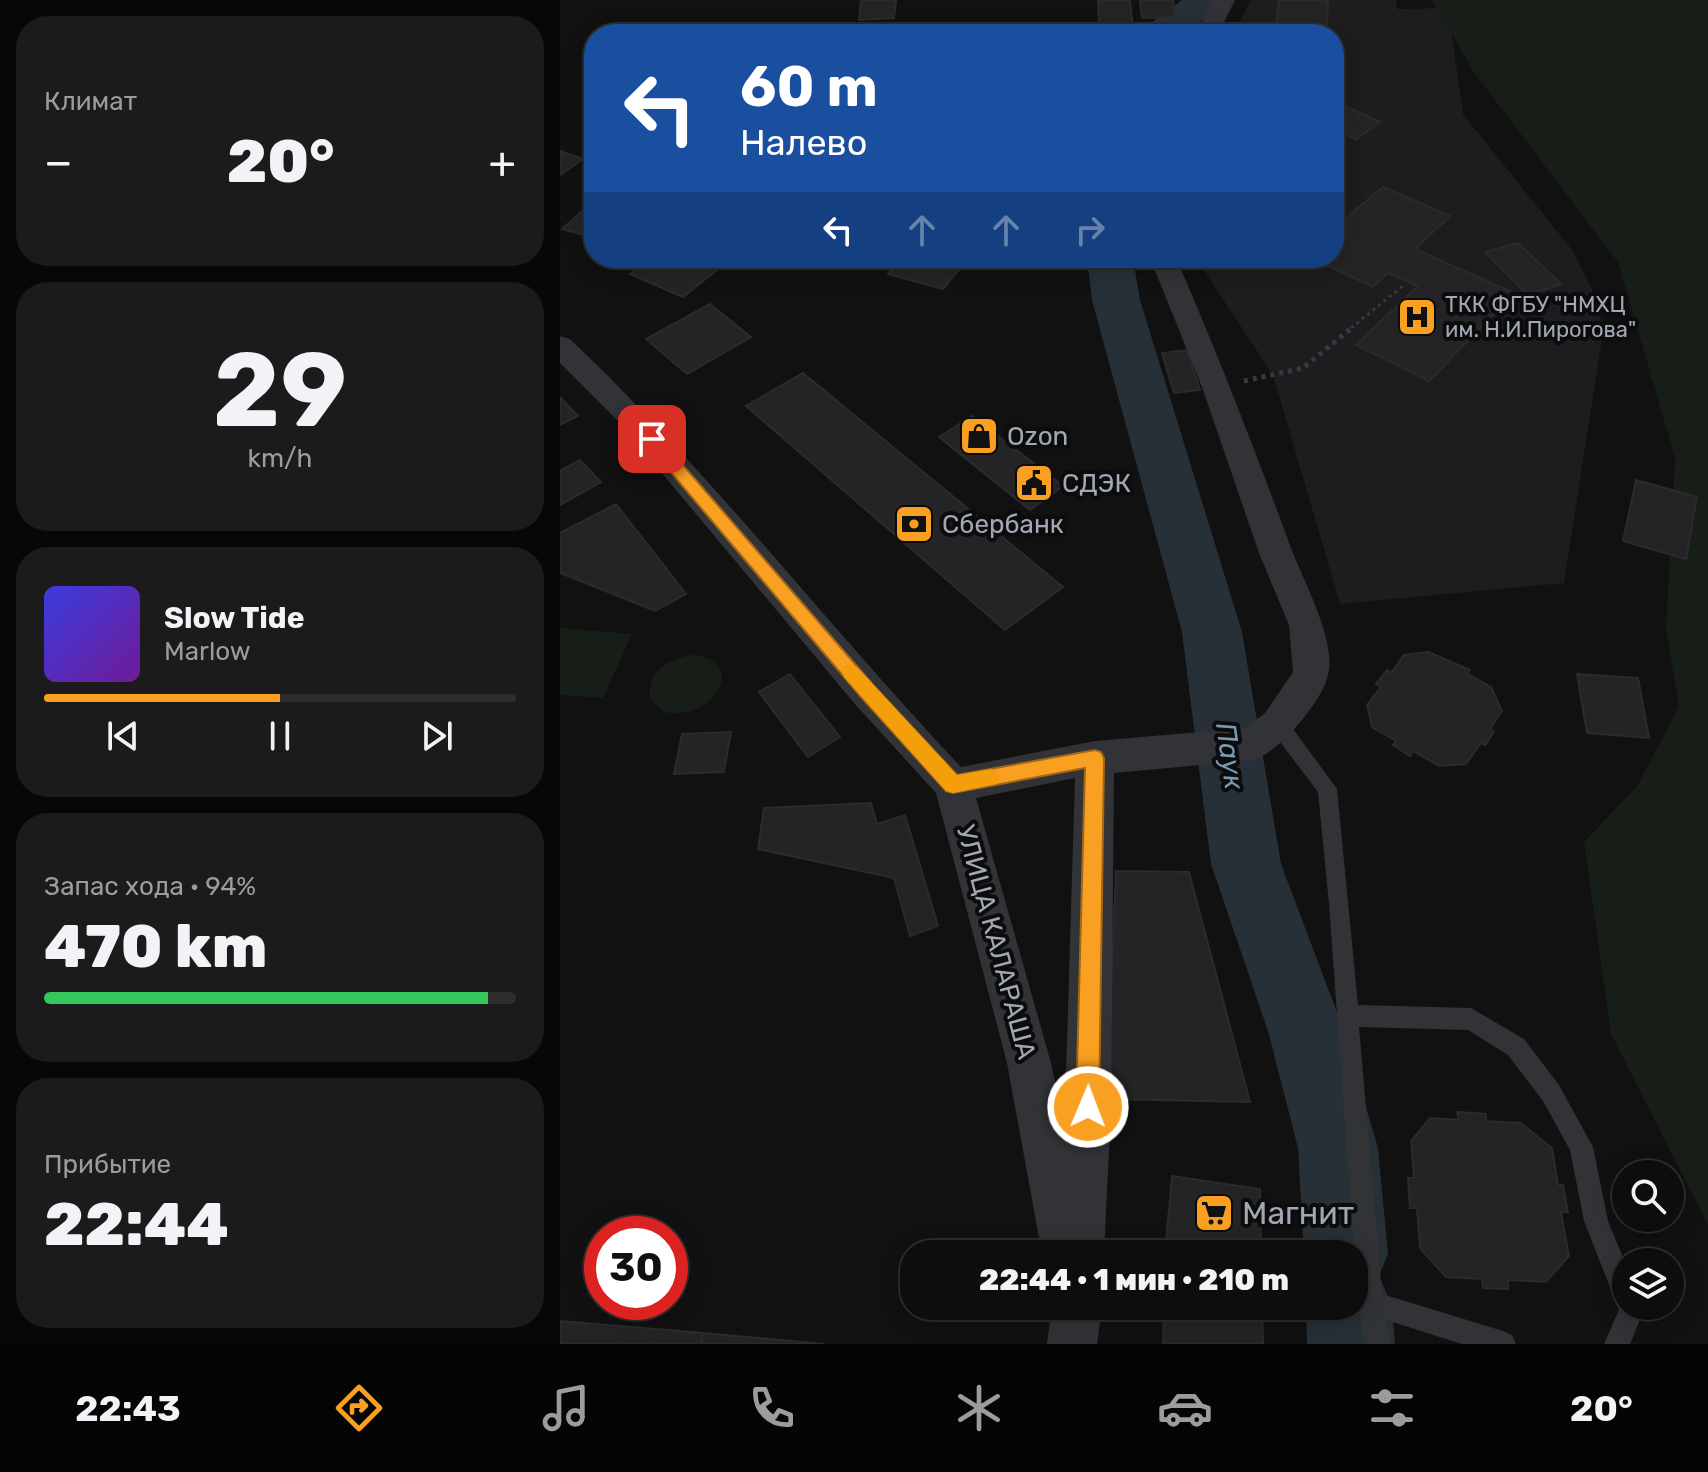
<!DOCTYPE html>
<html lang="ru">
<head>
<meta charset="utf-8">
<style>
  body { margin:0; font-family:Rubik,sans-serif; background:#1b1b1c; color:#f1f3f6; height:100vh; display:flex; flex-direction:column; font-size:30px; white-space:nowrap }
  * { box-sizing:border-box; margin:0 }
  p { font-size:26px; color:#9a9c9e }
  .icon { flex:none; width:44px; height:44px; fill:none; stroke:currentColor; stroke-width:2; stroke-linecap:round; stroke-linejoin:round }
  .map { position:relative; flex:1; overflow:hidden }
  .details { display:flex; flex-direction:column; gap:16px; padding:16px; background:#070708; width:560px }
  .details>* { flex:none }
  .guide { position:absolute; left:24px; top:24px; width:760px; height:244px; border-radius:32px; box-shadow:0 4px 20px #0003,0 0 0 2px #2d2d2e; background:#1a4fa0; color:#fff; overflow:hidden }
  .fabs { position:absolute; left:1052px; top:1160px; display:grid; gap:16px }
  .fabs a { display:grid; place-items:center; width:72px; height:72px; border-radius:50%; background:#0d0d0e; box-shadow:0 4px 20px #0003,0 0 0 2px #2d2d2e; font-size:40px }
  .speed { position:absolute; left:24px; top:1216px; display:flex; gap:16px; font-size:40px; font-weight:700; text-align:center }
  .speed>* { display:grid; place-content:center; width:104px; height:104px; border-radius:50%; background:#0d0d0e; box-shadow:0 4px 20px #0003,0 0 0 2px #2d2d2e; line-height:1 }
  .speed .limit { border:12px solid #d22; background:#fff; color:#111 }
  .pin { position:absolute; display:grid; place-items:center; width:68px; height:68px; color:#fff; margin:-34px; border-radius:16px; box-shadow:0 4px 12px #0006 }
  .me { position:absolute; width:88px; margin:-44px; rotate:1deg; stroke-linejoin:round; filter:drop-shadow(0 0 6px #0008) }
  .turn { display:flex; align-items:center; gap:28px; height:168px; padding:0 24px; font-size:36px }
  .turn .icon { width:104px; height:104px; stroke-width:2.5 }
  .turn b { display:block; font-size:56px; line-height:68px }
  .lanes { display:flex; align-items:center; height:76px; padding:0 24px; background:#0003; justify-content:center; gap:40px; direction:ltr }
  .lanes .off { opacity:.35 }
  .big { font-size:60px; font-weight:800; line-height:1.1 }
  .details .widget { flex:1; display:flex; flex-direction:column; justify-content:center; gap:12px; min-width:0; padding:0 28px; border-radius:32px; background:#1b1b1c }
  .details .dial { align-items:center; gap:0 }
  .dial b { font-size:104px; line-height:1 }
  .song { display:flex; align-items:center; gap:24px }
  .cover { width:96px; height:96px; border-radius:12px; background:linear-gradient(135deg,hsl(240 70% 55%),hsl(280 70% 35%)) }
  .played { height:8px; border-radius:4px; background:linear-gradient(90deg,#f9a022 50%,#2d2d2e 50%) }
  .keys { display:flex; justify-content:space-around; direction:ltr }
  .heat { display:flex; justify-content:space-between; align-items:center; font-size:44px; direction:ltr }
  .charge { height:12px; border-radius:6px; background:linear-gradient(90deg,#34c759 94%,#2d2d2e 0) }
  .trip { position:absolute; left:340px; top:1240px; width:468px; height:80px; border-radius:32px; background:#0d0d0e; box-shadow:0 4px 20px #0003,0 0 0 2px #2d2d2e; font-weight:800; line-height:80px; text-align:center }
  .dock { display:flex; height:128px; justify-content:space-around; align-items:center; background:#050506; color:#9a9c9e }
  .dock .icon { width:56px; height:56px }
  .dock .current { color:#f9a022 }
  .dock b { font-size:36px; color:#f1f3f6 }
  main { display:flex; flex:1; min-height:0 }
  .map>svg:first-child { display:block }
</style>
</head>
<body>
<main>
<section class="details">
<div class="widget"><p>Климат</p>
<div class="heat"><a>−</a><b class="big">20°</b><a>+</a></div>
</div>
<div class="widget dial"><b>29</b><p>km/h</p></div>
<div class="widget">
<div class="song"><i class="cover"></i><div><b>Slow Tide</b><p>Marlow</p></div></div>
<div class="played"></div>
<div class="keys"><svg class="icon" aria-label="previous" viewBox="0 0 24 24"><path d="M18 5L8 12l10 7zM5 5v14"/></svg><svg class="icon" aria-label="pause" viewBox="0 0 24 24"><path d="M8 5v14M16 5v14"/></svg><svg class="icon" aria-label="next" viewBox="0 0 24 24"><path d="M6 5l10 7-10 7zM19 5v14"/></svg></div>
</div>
<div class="widget"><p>Запас хода · 94%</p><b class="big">470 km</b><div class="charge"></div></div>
<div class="widget"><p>Прибытие</p><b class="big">22:44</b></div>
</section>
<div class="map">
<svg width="1148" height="1344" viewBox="0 0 1148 1344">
  <rect width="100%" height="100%" fill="#111112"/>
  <path fill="#1d1d1f" d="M691,0h145l1,9 51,-1 15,106 110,137 25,51 5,30 -39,251 -224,21 -67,-229 -72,-109v-8h133v-224h-101z"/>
  <path fill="#171d17" d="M872,0h276v1225l-97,-191 -27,-192 53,-56 42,-79 -13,-79 9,-170 -57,-196 -143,-188z
    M0,628l72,6 -29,64 -43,-3z
    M131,655c60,4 23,68 -27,57l-14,-13c-4,-27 18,-40 41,-44z"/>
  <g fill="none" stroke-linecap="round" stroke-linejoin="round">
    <path fill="#273036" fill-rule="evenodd" d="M622,0h42l-5,8 -35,26h-43l6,-8z
      M527,258h46l7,42 102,332 39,232 63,167 34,117 10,106 -9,22 13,30 3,38h-88l-1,-38h48v-52h-50l-6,-106 -30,-117 -57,-167 -29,-232 -90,-332z"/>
  </g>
  <path fill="#242426" stroke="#2b2b2e" stroke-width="2" d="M301,0h35l-2,18 -35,2z
    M538,0h32l3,29 -34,1z
    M580,0h33l2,17 -33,1z
    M719,0h49l-1,26 -51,-3z
    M774,101l46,21 -24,17 -22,-10z
    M0,151l23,8 -23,16z
    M823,187l67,29 -35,33 99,44 -85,88 -73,-36 62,-59 -30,-13 -15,14 -61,-29h22v-30z
    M34,201v37l-32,-9z
    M958,243l43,41 -33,11 -43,-43z
    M90,258h71l7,3 -45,36 -53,-23z
    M342,258h26l33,9 -18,22 -55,-15z
    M150,304l41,33 -64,37 -41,-35z
    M627,350l13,40 -26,3 -12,-40z
    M243,373l260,214 -58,43 -259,-224z
    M0,397l18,19 -18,9z
    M412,416l91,70 -33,24 -91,-73z
    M20,460l21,22 -41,23v-34z
    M1076,480l61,17 -11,62 -63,-18z
    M56,504l70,90 -31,17 -95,-38v-40z
    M868,652l42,18 -3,4 24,13 11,24 -12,18 4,3 -9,13 -4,-2 -15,21 -27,2 -26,-15 -3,5 -17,-11 3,-4 -24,-14 -5,-22 14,-18 -5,-3 11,-14 4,3 13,-18z
    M230,674l50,63 -32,20 -49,-65z
    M1017,674l61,4 11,60 -62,-5z
    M171,732l-7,40 -50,2 8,-40z
    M311,803l6,21 28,-9 33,111 -28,10 -16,-58 -136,-29 6,-41z
    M556,871l73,1 61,230 -143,-3z
    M897,1112l29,2v7l35,2 31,25 6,37h5l5,27h-7l8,44 -23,26 -38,-2v9l-25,-1 -1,-9 -36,-2 -26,-29 -3,-40h-7l-2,-30h6l-3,-37 19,-23 29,2z
    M612,1176l88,13 1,65h-96z
    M604,1306h98l1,38h-100z
    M0,1321l143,12 -2,11h-141z
    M143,1333l121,11h-123z"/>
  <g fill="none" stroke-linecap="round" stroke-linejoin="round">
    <path stroke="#373a3e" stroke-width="3" stroke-dasharray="3 4" stroke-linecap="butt" d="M791,328l53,-43"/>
    <path stroke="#373a3e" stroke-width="5" stroke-dasharray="4 5" stroke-linecap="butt" d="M684,381l59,-13 51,-42"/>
    <path fill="#323337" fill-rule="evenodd" d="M718,716l7,2 52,71 21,216 113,3 53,31 35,46 34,62 15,74 18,44v41h17l1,4 -14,34h-26l15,-34 -35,-89 -14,-71 -27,-49 -35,-46 -40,-25 -109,-3 23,267 121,37 9,4 4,9h-54l-76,-24 5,24h-26l-7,-41 -29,-399 -11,-112 -47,-62 -2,-6 2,-6z"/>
    <path fill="#323337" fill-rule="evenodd" d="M653,0h22l-17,34h-22z
      M590,258h26c42,96 79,192 115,290 12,32 46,93 37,127 -6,27 -48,76 -74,85l-140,13 -3,334 -7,147h-62l-35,-191 -71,-270 -82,-90 -233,-279 -61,-61v-27l10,3c140,133 258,287 391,428l134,-26 151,-13 19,-15 28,-41 -4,-47 -30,-72 -57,-166zM515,778l-10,329 -1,19 -13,-63 -75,-265z
      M492,1306h50l-5,38h-50z"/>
  </g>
  <path fill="#f9a022" stroke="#a26816" stroke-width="2" d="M92,433l5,2 217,251 83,89 138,-25 6,2 3,6 -5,349 -3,8 -8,3 -8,-3 -4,-8 9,-339 -132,25 -7,-2 -85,-94 -215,-254v-8z"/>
  <path fill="#f59e0b" d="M291,664l6,3 100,108 34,-6 6,3 3,6 -3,6 -44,9 -7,-2 -102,-114 -2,-5 2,-5z"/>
  <defs>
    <g id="hospital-square" transform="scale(2)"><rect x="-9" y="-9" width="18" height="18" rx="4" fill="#f9a022" stroke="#0c0c0d"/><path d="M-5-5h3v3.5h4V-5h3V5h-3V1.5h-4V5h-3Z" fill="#111"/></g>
    <g id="shop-square" transform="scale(2)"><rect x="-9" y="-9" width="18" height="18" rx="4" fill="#f9a022" stroke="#0c0c0d"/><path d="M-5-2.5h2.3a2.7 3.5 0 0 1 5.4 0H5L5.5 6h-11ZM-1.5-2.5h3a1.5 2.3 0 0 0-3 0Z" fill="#111"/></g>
    <g id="civic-square" transform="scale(2)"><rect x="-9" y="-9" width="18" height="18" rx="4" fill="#f9a022" stroke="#0c0c0d"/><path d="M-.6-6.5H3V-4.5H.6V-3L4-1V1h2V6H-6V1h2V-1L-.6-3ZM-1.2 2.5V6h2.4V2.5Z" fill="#111"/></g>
    <g id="bank-square" transform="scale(2)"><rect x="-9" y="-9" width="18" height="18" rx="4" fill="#f9a022" stroke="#0c0c0d"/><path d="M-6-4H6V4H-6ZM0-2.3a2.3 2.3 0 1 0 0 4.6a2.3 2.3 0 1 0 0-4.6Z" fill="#111"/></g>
    <g id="supermarket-square" transform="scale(2)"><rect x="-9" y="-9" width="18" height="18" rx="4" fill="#f9a022" stroke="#0c0c0d"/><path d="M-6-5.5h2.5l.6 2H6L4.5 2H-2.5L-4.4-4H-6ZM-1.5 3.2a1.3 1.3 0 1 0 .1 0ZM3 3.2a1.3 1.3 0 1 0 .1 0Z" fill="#111"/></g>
  </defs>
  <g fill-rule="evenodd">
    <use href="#hospital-square" x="857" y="317"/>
    <use href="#shop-square" x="419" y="436"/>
    <use href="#civic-square" x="474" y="483"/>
    <use href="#bank-square" x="354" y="524"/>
    <use href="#supermarket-square" x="654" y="1213"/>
  </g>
  <g text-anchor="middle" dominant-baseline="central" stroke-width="8" stroke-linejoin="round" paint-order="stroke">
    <g font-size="22" fill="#a1a8b4" stroke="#0c0c0d" text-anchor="start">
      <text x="885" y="304">ТКК ФГБУ "НМХЦ<tspan x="885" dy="25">им. Н.И.Пирогова"</tspan></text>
    </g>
    <g font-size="26" fill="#a1a8b4" stroke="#0c0c0d" text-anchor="start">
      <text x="447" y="436">Ozon</text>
      <text x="502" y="483">СДЭК</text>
      <text x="382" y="524">Сбербанк</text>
    </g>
    <g font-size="26" fill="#a1a8b4" stroke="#0c0c0d">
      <text transform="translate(436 942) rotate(75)">УЛИЦА КАЛАРАША</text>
    </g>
    <g font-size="28" font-style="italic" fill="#769ab1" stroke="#0c0c0d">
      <text transform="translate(670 756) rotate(82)">Паук</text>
    </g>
    <g font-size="32" fill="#a1a8b4" stroke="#0c0c0d" text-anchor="start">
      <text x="682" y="1213">Магнит</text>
    </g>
  </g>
</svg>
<div class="fabs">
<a><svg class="icon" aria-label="search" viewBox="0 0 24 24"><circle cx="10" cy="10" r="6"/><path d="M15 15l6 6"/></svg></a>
<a><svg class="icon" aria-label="layers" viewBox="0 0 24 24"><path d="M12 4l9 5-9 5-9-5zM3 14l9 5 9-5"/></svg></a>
</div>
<div class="speed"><div class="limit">30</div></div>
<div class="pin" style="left:92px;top:439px;background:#d93025"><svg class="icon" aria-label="arrive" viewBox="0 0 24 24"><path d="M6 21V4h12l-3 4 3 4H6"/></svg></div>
<svg class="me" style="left:528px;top:1107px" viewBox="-20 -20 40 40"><circle r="17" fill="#f9a022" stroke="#fff" stroke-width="3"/><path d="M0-11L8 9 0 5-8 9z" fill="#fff"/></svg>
<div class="trip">22:44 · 1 мин · 210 m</div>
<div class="guide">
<div class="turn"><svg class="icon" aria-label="left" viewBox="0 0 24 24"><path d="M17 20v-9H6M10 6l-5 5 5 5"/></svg><div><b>60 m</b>Налево</div></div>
<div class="lanes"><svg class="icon" aria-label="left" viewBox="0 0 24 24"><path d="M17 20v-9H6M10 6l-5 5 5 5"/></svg><svg class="icon off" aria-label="ahead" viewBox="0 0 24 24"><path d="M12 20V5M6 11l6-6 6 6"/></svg><svg class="icon off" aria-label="ahead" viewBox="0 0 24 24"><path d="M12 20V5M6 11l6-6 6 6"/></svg><svg class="icon off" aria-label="right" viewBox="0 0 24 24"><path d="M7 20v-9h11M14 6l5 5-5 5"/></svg></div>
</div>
</div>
</main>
<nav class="dock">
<b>22:43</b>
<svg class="icon current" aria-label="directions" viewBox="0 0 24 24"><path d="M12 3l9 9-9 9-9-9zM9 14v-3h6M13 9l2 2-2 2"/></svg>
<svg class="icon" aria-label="music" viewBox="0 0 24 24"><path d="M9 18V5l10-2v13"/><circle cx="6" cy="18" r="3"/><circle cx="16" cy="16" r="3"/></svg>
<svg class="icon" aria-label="phone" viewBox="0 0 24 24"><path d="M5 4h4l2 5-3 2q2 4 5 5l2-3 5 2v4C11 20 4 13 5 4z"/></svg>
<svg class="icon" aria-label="climate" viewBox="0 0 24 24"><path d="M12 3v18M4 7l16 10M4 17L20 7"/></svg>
<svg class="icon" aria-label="car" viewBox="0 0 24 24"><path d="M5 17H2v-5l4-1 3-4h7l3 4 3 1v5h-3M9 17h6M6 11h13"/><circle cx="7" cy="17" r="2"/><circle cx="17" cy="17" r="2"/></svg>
<svg class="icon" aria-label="filters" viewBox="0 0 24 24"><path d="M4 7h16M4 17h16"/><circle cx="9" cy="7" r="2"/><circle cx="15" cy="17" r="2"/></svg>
<b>20°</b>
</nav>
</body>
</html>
